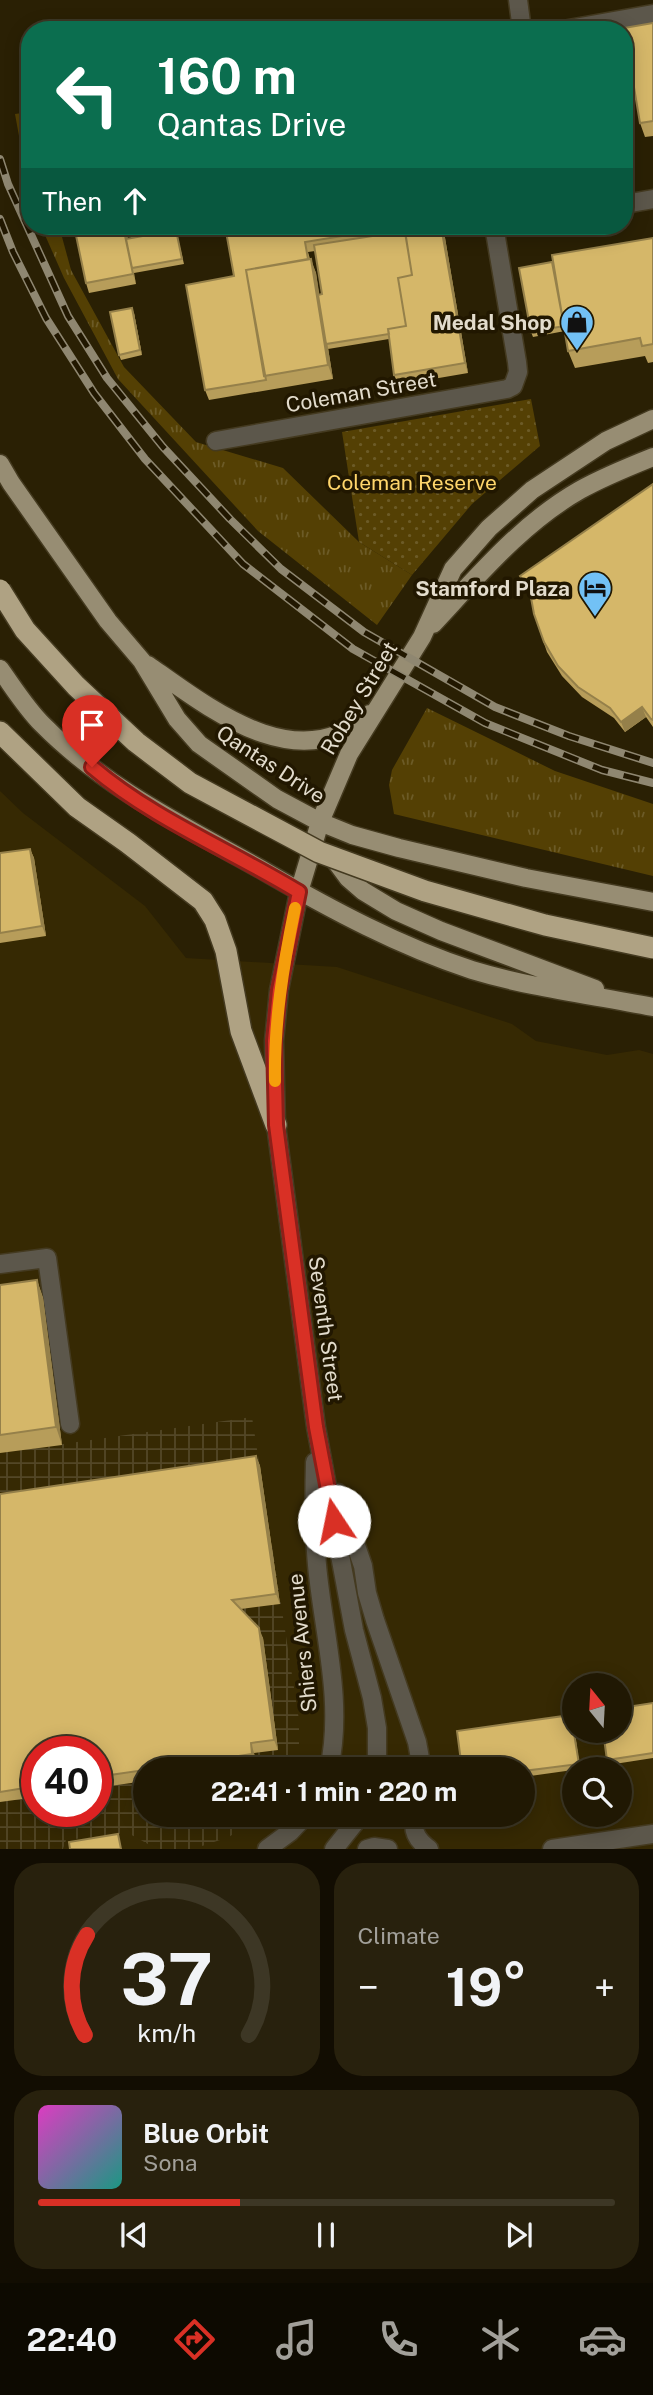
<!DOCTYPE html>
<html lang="en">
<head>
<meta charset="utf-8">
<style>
  body { margin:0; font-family:"Public Sans",sans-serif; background:#28210d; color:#f1f3f6; height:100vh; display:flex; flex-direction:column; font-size:26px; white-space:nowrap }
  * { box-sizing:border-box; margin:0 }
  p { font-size:23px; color:#a2a09a }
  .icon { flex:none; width:38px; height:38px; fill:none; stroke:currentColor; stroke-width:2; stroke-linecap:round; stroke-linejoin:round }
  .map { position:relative; height:1849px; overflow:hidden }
  .drawer { display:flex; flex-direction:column; gap:14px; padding:14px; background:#120d02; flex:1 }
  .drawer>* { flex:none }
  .guide { position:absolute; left:21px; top:21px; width:612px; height:214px; border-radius:28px; box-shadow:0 4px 18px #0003,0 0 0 2px #3d3725; background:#0b6e4f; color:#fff; overflow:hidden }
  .needle { width:46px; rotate:342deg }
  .buttons { position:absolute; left:562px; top:1673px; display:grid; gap:14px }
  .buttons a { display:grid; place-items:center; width:70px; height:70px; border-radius:50%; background:#201803; box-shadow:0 4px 18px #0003,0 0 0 2px #3d3725; font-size:35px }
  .speed { position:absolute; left:21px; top:1736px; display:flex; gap:14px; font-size:35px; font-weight:700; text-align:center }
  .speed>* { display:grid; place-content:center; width:91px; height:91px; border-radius:50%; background:#201803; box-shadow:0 4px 18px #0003,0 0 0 2px #3d3725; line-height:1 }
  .speed .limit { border:10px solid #d22; background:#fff; color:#111 }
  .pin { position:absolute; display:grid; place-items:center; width:60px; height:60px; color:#fff; margin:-72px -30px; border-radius:50% 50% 50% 0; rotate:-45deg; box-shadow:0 0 7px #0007 }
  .pin .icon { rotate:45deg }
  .me { position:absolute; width:77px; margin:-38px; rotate:349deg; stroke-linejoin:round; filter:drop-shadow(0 0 5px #0008) }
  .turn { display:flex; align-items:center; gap:24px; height:147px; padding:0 21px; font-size:32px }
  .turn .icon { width:91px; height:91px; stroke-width:2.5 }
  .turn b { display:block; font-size:49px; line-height:60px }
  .then { display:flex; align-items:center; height:66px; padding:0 21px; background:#0003; gap:14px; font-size:26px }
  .big { font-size:52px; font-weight:700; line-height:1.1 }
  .drawer .card { flex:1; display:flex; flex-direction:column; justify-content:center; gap:10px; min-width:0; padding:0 24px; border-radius:28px; background:#28210d }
  .drawer .dial { align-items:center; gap:0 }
  .dial svg { height:182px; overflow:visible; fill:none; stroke:#3d3725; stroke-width:7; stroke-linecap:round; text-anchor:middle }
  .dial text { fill:#f1f3f6; stroke:none }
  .song { display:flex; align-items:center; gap:21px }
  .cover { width:84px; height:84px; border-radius:10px; background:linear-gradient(135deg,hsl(310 70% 55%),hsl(170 70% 35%)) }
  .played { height:7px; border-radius:4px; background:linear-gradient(90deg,#d93025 35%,#3d3725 35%) }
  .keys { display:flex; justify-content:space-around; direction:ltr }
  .heat { display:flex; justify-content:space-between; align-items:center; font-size:38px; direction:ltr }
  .drawer .tiles { flex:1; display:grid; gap:14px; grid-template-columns:1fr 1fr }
  .card:last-child { grid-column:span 2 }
  .trip { position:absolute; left:133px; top:1757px; width:402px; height:70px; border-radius:35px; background:#201803; box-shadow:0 4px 18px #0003,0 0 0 2px #3d3725; font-weight:700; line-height:70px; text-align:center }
  .tabs { display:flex; height:112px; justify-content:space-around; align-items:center; background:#0d0a01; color:#a2a09a }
  .tabs .icon { width:49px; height:49px }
  .tabs .current { color:#d93025 }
  .tabs b { font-size:32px; color:#f1f3f6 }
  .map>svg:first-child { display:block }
</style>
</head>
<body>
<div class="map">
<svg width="653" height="1849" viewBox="0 0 653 1849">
  <defs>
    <pattern id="industrial-grid" width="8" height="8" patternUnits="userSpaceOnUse" patternTransform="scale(1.75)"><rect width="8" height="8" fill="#362903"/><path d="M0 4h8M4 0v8" fill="none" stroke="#534727"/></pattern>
    <pattern id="grass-tufts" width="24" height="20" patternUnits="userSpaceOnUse" patternTransform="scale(1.75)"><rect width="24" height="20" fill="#544004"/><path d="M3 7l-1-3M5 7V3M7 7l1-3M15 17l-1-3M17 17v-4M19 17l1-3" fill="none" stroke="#6c5b27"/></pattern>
    <pattern id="park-dots" width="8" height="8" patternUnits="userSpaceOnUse" patternTransform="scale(1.75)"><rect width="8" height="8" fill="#544004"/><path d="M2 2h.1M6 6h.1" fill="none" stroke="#6c5b27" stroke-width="1.8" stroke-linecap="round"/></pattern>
  </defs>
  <rect width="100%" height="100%" fill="#2a2004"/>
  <path fill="#362903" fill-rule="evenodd" d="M0,791l23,22 122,93 41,52 151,9 175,57 24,17 71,14 32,-5 14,4v795h-653zM574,1685h46v46h-46zM37,1752h59v59h-59zM145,1769h378v46h-378zM574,1769h46v46h-46z"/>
  <path fill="url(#industrial-grid)" fill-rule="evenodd" d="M252,1417l47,303v41l-5,8h-149v46h115l-31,22 -36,12h-36l-29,-16 -62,7 -3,9h-63v-396zM37,1752h59v59h-59z"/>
  <path fill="url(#grass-tufts)" d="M30,112v84l-15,-82z
    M41,226h18l12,44 53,97 72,75 87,26 76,74 53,33 -35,50 -119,-94 -140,-152 -54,-101z
    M427,708l128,63 98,33v72l-259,-62 -5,-29 3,-15z"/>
  <path fill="url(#park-dots)" d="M531,399l9,47 -68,58 -60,71 -53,-33 -17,-110z"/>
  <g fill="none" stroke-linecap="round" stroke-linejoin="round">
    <g stroke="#443a20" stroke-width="21">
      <path id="minor" d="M518,0l4,30
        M563,30l90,-16
        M625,204l28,-5
        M216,441l291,-52 6,-3 5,-14 -1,-10 -23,-136
        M299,892l-20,98 -5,51 2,84 40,302 38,203 18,68 5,30v41
        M0,1264l47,-6 23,166
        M315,1462c-1,34 -1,69 2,103 6,67 27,136 12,204
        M338,1493l25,73 4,27 8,27 42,122 5,27
        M417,1815c-7,15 0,25 12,34
        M267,1849l23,-17 16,-17
        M334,1849l27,-34
        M367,1849l7,-2 14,2
        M552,1849l101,-15"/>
    </g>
    <g stroke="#443a20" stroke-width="21">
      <path id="major" d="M0,464l11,19 97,138 34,40 35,58 22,25 78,55 43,23 32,13 47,13 127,30 127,24
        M433,624c45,-48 89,-101 147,-134 23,-13 48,-23 73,-33
        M148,665c61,43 150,115 222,49
        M0,669c13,18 26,39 42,55 64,65 146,104 224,148 66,38 133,74 206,98 59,18 121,25 181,37
        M331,855l17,23 15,13 33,20 45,20 154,58
        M299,892l21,-70 29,-68 73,-117 31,-68 36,-41 43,-38 74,-49 47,-22"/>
    </g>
    <g stroke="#443a20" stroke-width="24">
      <path id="highway" d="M0,732l77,75 51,36 75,58 12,19 11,31 15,80 35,94"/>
    </g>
    <use href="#minor" stroke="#5c574b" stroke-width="18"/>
    <use href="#major" stroke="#978d73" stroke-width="18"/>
    <use href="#highway" stroke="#afa283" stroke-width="21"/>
    <g stroke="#8f8771" stroke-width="8">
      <path id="rail" d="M0,159l8,25 60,132 39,62 56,69 67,72 51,50 83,63 131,75 74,29 84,27
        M0,219l13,33 33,66 48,75 51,66 98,105 110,85 132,74 117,47 51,13"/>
    </g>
    <use href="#rail" stroke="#211700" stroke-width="5" stroke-dasharray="16" stroke-linecap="butt"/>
    <g stroke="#443a20" stroke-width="24" stroke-linecap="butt">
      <path id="highway-bridge" d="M0,590l25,40 51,56 60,56 54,41 129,69 106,39 120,34 108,23"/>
    </g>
    <use href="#highway-bridge" stroke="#afa283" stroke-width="21"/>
  </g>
  <path fill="#b79d5a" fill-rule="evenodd" d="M653,23v113l-8,1 -5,-14z
    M74,226h51l3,13 48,-9 8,34 -50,9 2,11 -47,9 -3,-10z
    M225,226h218l25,147 -70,12 -4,-10 -5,-36 -61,10v-1l5,31 -124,21 -4,-10 29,-114zM315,251l7,43 -3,1 -3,-22 -6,-14 -2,-7z
    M653,238v124l-5,1 -3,-7 -70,12 -7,-17 -3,-20 -32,6 -2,-5 21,-70 2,5z
    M134,313l8,42 -21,5 -2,-5z
    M653,484v243l-7,-10 -21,15 -11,-14 -32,-21 -20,-21 -15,-24 -13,-38 -3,-16 -8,-12 -3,-10z
    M30,849l4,9 12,78 -46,7v-90z
    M37,1280l6,18 19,147 -62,8v-168z
    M256,1456l4,10 20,138 -39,5 22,29 15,112 -24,3 2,11 -34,5h-77v12l-49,7v-36h-59v45l-37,5v-308z
    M653,1703v55l-45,7 -1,-5z
    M571,1715l2,5 7,49 -57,8v-8z"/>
  <path fill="#95804a" d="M123,226h2l8,42h-1l4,16 -3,-10z
    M441,226h2l25,147 -3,-10z
    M311,259l5,14 17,106 -5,-14z
    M132,308l2,5 8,42 -2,-5z
    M642,707l4,10 -21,15 -4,-10z
    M30,849l4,9 12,78 -4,-10z
    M37,1280l6,18 19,147 -6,-18z
    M256,1456l4,10 20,138 -4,-10z
    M259,1628l4,10 15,112 -4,-10z
    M571,1715l2,5 7,49 -1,-5z
    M251,1743l3,10 2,11 -4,-10z"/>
  <path fill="#d5b769" stroke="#95804a" stroke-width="2" d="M653,23v98l-13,2 -16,-95z
    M74,226h49l10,48 -47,9z
    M225,226h216l24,137 -71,12 -6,-46 18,-3 -8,-48 14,-3 -8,-49 -99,16 3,17 -62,11 20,110 -61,10 -19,-105 48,-9z
    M176,230l6,29 -50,9 -6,-29z
    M405,231l7,44 -14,3 8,48 -18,3 1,5 -63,10 -8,-49 4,-1 -8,-49z
    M653,238v106l-11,2 -2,-8 -72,13 -16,-96z
    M311,259l17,106 -64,11 -18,-106z
    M552,262l12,64 -33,6 -12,-64z
    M132,308l8,42 -21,5 -9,-43z
    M653,484v236l-2,-1 -9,-12 -21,15 -11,-14 -32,-21 -20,-21 -14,-24 -10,-28 -4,-22 -10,-16z
    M30,849l12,77 -42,7v-80z
    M37,1280l19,147 -56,8v-150z
    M256,1456l20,138 -44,6 27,28 15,112 -23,3 1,11 -100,15h-7v1l-49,7v-25h-59v34l-37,6v-298z
    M653,1703v50l-46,7 -4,-29h17v-23z
    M571,1715l8,49 -56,7v-2h-61l-5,-38z
    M118,1834l3,15h-51l-1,-7z"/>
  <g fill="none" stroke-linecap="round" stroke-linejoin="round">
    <g stroke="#8d1f18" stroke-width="18">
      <path id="route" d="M92,767c61,52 138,83 207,125l-20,98 -5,51 2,84 40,302 18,94"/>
    </g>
    <use href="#route" stroke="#d93025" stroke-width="12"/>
    <path stroke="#f59e0b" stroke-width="12" d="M275,1081c-1,-59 8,-115 20,-173"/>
  </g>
  <defs>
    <g id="shop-pin" transform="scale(1.75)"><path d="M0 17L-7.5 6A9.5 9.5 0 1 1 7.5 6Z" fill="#72c1f5" stroke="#211700"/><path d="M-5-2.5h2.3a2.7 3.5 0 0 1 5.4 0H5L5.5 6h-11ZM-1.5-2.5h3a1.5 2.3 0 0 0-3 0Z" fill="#111"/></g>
    <g id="hotel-pin" transform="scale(1.75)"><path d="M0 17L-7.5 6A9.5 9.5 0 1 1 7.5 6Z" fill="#72c1f5" stroke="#211700"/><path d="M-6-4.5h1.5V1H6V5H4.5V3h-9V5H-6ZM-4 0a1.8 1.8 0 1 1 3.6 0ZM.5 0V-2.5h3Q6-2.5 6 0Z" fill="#111"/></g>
  </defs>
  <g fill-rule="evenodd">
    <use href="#shop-pin" x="577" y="322"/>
    <use href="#hotel-pin" x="595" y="588"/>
  </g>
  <g text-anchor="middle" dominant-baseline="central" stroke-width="7" stroke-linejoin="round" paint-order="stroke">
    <g font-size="21" font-weight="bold" fill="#e3dccc" stroke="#211700" text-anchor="end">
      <text x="552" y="322">Medal Shop</text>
      <text x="570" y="588">Stamford Plaza</text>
    </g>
    <g font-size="21" fill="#e3dccc" stroke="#211700">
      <text transform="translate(361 392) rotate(-10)">Coleman Street</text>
      <text transform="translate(359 698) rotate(-59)">Robey Street</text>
      <text transform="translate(271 764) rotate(33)">Qantas Drive</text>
      <text transform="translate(326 1329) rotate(82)">Seventh Street</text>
      <text transform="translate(302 1643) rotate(-96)">Shiers Avenue</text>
    </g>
    <g font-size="21" fill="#ffd66b" stroke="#211700">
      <text x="412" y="482">Coleman Reserve</text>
    </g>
  </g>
</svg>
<div class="buttons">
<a><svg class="needle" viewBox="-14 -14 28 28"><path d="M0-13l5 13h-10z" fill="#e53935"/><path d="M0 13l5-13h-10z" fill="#a2a09a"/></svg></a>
<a><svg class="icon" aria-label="search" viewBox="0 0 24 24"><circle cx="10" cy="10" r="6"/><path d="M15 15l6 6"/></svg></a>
</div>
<div class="speed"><div class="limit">40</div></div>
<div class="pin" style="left:92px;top:767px;background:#d93025"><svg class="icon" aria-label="arrive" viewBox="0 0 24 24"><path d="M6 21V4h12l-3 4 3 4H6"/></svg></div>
<svg class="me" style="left:334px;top:1521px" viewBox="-20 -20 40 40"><circle r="19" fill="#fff"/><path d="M0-13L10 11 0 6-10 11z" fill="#d93025"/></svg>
<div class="trip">22:41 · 1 min · 220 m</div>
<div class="guide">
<div class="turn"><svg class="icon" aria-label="left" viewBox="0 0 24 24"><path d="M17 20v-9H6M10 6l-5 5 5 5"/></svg><div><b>160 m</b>Qantas Drive</div></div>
<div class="then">Then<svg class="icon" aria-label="ahead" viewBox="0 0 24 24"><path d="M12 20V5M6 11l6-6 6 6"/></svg></div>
</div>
</div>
<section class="drawer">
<div class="tiles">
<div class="card dial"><svg viewBox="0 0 100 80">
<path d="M14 69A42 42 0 1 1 86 69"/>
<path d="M14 69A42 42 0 0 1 15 25" stroke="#d93025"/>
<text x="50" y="56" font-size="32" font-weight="700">37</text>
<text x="50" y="72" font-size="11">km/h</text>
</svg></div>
<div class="card"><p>Climate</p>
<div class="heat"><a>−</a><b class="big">19°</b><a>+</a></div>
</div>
<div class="card">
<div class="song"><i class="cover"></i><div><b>Blue Orbit</b><p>Sona</p></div></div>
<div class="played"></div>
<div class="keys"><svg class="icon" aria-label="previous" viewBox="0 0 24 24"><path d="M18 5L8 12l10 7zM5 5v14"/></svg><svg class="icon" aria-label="pause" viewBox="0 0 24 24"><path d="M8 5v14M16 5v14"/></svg><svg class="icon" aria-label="next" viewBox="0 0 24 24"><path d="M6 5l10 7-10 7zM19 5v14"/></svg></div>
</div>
</div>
</section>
<nav class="tabs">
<b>22:40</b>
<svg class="icon current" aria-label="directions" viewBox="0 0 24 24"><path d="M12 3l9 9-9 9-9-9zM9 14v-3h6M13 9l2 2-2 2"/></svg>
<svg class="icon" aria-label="music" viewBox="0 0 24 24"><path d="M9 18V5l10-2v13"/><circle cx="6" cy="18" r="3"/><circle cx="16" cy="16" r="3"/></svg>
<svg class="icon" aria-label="phone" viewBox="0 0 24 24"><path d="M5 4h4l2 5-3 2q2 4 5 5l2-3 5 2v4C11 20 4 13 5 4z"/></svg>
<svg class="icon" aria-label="climate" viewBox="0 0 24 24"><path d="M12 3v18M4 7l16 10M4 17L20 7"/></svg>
<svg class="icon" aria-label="car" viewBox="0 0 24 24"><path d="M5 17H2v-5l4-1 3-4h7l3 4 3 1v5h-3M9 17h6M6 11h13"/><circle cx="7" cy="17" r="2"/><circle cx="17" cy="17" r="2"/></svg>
</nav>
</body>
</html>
